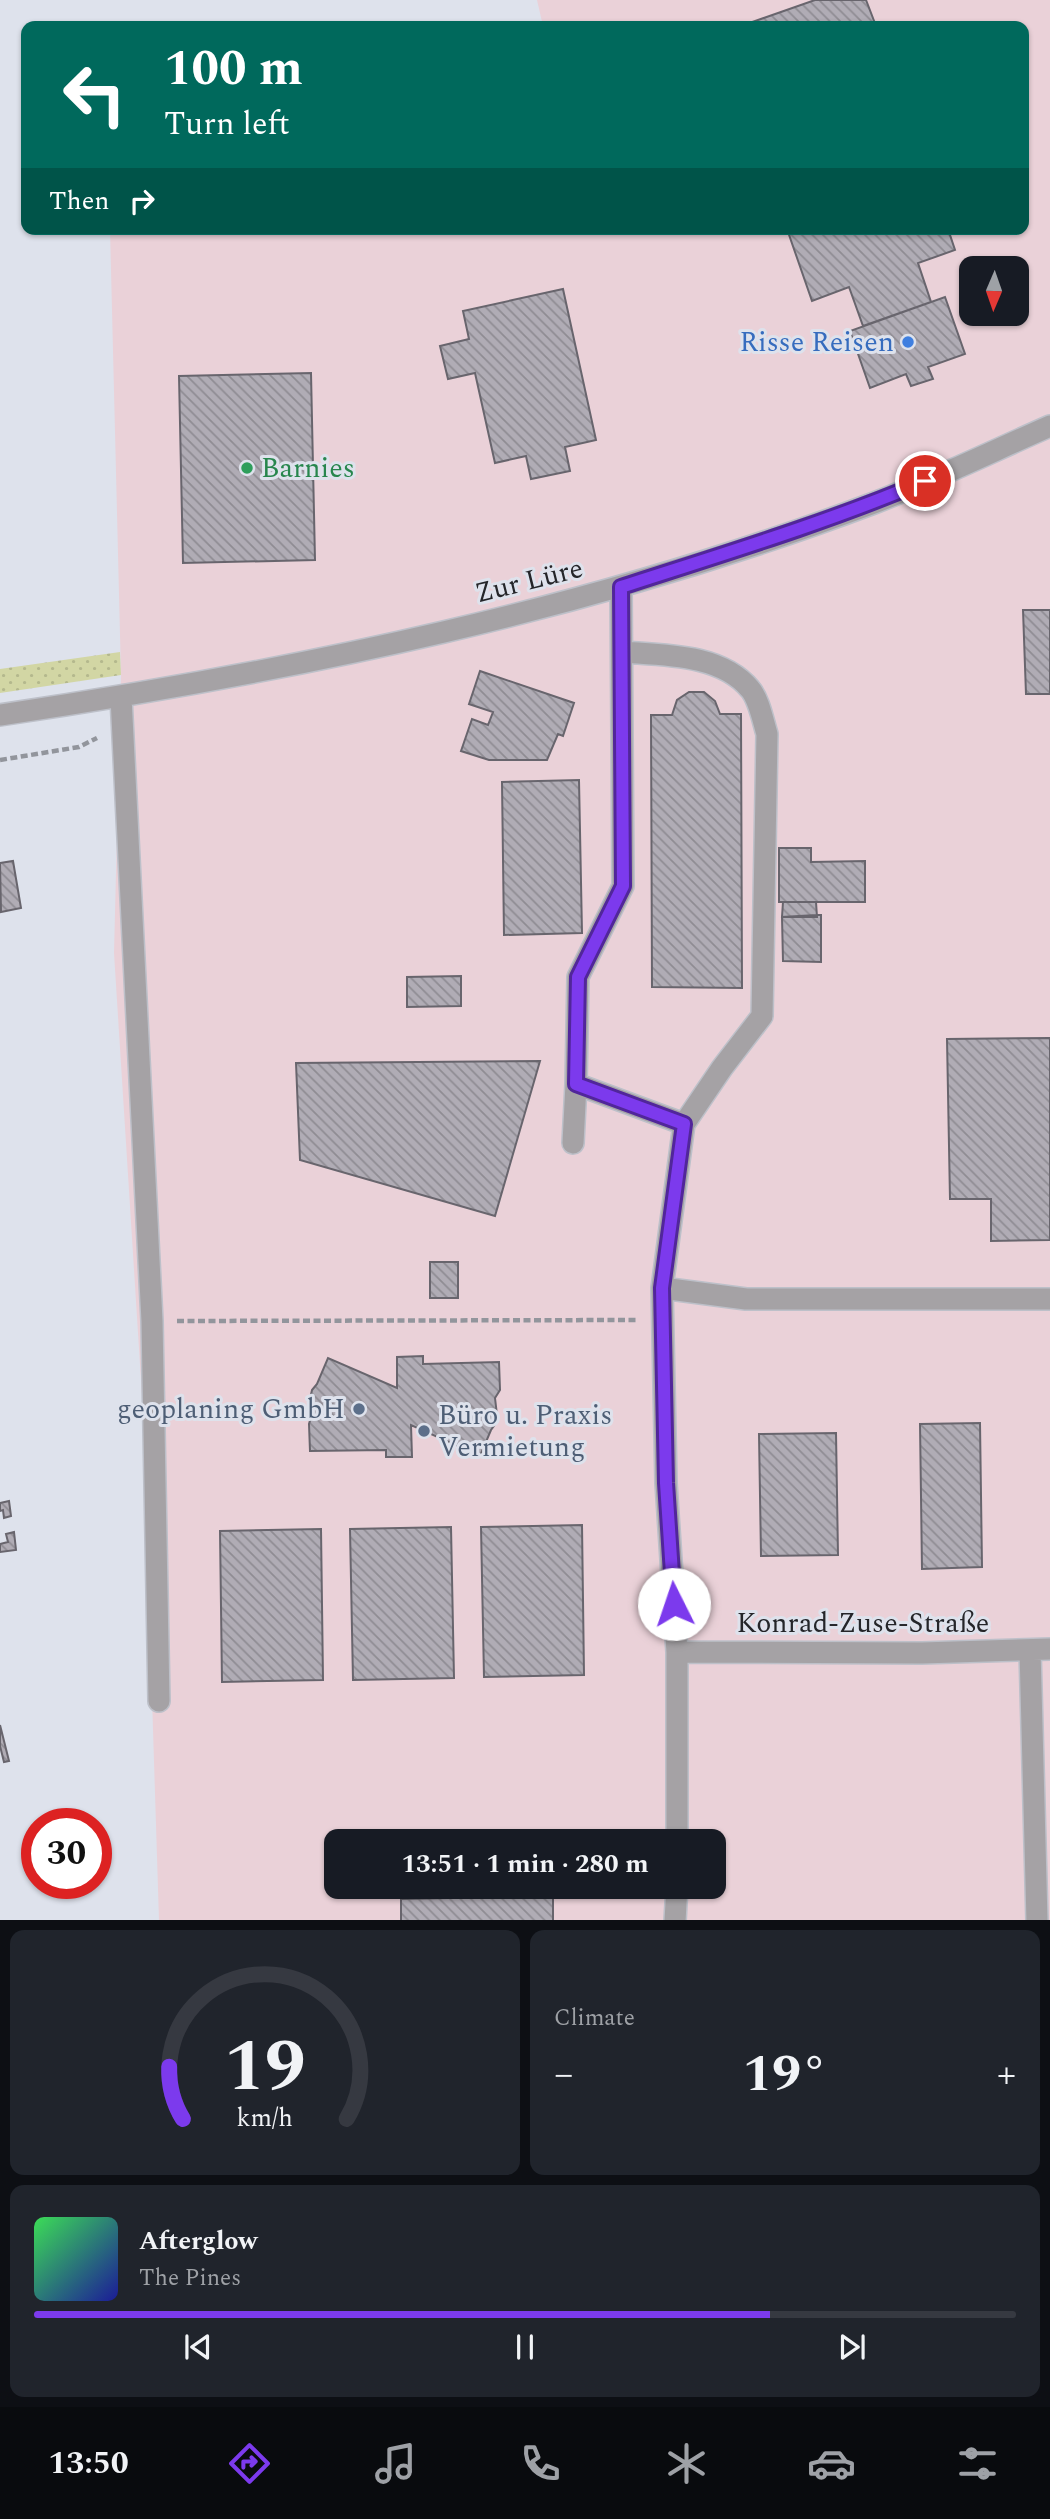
<!DOCTYPE html>
<html lang="en">
<head>
<meta charset="utf-8">
<style>
  body { margin:0; font-family:Spectral,serif; background:#20242c; color:#f1f3f6; height:100vh; display:flex; flex-direction:column; font-size:26px; white-space:nowrap }
  * { box-sizing:border-box; margin:0 }
  p { font-size:23px; color:#9ea1a6 }
  .icon { flex:none; width:38px; height:38px; fill:none; stroke:currentColor; stroke-width:2; stroke-linecap:round; stroke-linejoin:round }
  .map { position:relative; height:1920px; overflow:hidden }
  .sheet { display:flex; flex-direction:column; gap:10px; padding:10px; background:#0d0f14; flex:1 }
  .sheet>* { flex:none }
  .hud { position:absolute; left:21px; top:21px; width:1008px; height:214px; border-radius:14px; box-shadow:0 2px 5px #0004; background:#00695c; color:#fff; overflow:hidden }
  .needle { width:46px; rotate:182deg }
  .controls { position:absolute; left:959px; top:256px; display:grid; gap:14px }
  .controls a { display:grid; place-items:center; width:70px; height:70px; border-radius:14px; background:#171b24; box-shadow:0 2px 5px #0004; font-size:35px }
  .speed { position:absolute; left:21px; top:1808px; display:flex; gap:14px; font-size:35px; font-weight:700; text-align:center }
  .speed>* { display:grid; place-content:center; width:91px; height:91px; border-radius:50%; background:#171b24; box-shadow:0 2px 5px #0004; line-height:1 }
  .speed .limit { border:10px solid #d22; background:#fff; color:#111 }
  .pin { position:absolute; display:grid; place-items:center; width:60px; height:60px; color:#fff; margin:-30px; border:4px solid #fff; border-radius:50%; box-shadow:0 2px 7px #0007 }
  .me { position:absolute; width:77px; margin:-38px; rotate:356deg; stroke-linejoin:round; filter:drop-shadow(0 0 5px #0008) }
  .turn { display:flex; align-items:center; gap:24px; height:147px; padding:0 28px; font-size:32px }
  .turn .icon { width:91px; height:91px; stroke-width:2.5 }
  .turn b { display:block; font-size:49px; line-height:60px }
  .then { display:flex; align-items:center; height:66px; padding:0 28px; background:#0003; gap:14px; font-size:26px }
  .big { font-size:52px; font-weight:700; line-height:1.1 }
  .sheet .widget { flex:1; display:flex; flex-direction:column; justify-content:center; gap:10px; min-width:0; padding:0 24px; border-radius:14px; background:#20242c }
  .sheet .dial { align-items:center; gap:0 }
  .dial svg { height:182px; overflow:visible; fill:none; stroke:#363941; stroke-width:7; stroke-linecap:round; text-anchor:middle }
  .dial text { fill:#f1f3f6; stroke:none }
  .song { display:flex; align-items:center; gap:21px }
  .cover { width:84px; height:84px; border-radius:10px; background:linear-gradient(135deg,hsl(130 70% 55%),hsl(240 70% 35%)) }
  .played { height:7px; border-radius:4px; background:linear-gradient(90deg,#7c3aed 75%,#363941 75%) }
  .keys { display:flex; justify-content:space-around; direction:ltr }
  .heat { display:flex; justify-content:space-between; align-items:center; font-size:38px; direction:ltr }
  .sheet .tiles { flex:1; display:grid; gap:10px; grid-template-columns:1fr 1fr }
  .widget:last-child { grid-column:span 2 }
  .trip { position:absolute; left:324px; top:1829px; width:402px; height:70px; border-radius:14px; background:#171b24; box-shadow:0 2px 5px #0004; font-weight:700; line-height:70px; text-align:center }
  .tabs { display:flex; height:112px; justify-content:space-around; align-items:center; background:#090b0e; color:#9ea1a6 }
  .tabs .icon { width:49px; height:49px }
  .tabs .current { color:#7c3aed }
  .tabs b { font-size:32px; color:#f1f3f6 }
  .map>svg:first-child { display:block }
</style>
</head>
<body>
<div class="map">
<svg width="1050" height="1921" viewBox="0 0 1050 1921">
  <defs>
    <pattern id="green-dots" width="8" height="8" patternUnits="userSpaceOnUse" patternTransform="scale(1.75)"><rect width="8" height="8" fill="#d2d6a4"/><path d="M2 2h.1M6 6h.1" fill="none" stroke="#b4b88d" stroke-width="1.8" stroke-linecap="round"/></pattern>
    <pattern id="building-back-hatch" width="6" height="6" patternUnits="userSpaceOnUse" patternTransform="scale(1.75)"><rect width="6" height="6" fill="#b0acb5"/><path d="M-1 5l2 2M0 0l6 6M5-1l2 2" fill="none" stroke="#8f8c93"/></pattern>
  </defs>
  <rect width="100%" height="100%" fill="#dee2ec"/>
  <path fill="#ead1d8" fill-rule="evenodd" d="M537,0h513v1920h-891l-16,-508 -29,-459 7,-278 -11,-446h914v-203h-481zM971,268h46v45h-46zM336,1841h378v45h-378z"/>
  <path fill="url(#green-dots)" d="M120,652l1,23 -121,18v-24z"/>
  <path fill="url(#building-back-hatch)" stroke="#68656d" stroke-width="2" d="M815,0h51l10,26h-135z
    M787,229h161l7,21 -37,13 13,39 -68,24 -14,-39 -37,14z
    M563,289l33,151 -31,7 5,24 -39,8 -5,-23 -31,7 -20,-90 -27,6 -8,-33 29,-7 -6,-28z
    M945,297l20,57 -37,13 5,12 -22,7 -5,-12 -36,14 -20,-57z
    M311,373l4,187 -132,3 -4,-187z
    M1023,610h27v84h-24z
    M480,671l94,32 -11,33 -5,-2 -11,26h-58l-28,-9 11,-32 16,6 5,-13 -24,-8z
    M689,692h15l11,9 5,13h21l1,274 -90,-1 -1,-272h21l5,-15z
    M579,780l3,153 -78,2 -2,-153z
    M779,848h32v14l54,-1v41h-86z
    M13,861l8,47 -20,4 -1,-49z
    M783,902h33l1,15h-35z
    M817,915h4v47l-38,-1 -1,-44z
    M461,976v30l-54,1v-30z
    M1050,1038v202l-59,1v-42h-41l-3,-160z
    M540,1061l-45,155 -195,-56 -4,-97z
    M430,1262h28v36h-28z
    M423,1356v8l76,-2 1,28 -5,8 2,17 -1,8 -5,7 -11,26 -69,-31 1,32h-26v-7l-76,1 -1,-27 5,-17 -4,-8 2,-9 5,-6 11,-26 69,30v-31z
    M980,1423l2,144 -60,2 -2,-145z
    M836,1433l2,122 -77,1 -2,-122z
    M9,1501l2,15 -7,2 -1,-8 -3,1v-8z
    M582,1525l2,150 -100,2 -3,-150z
    M451,1527l3,151 -101,2 -3,-151z
    M321,1529l2,151 -101,2 -2,-151z
    M14,1532l2,18 -16,2v-8l8,-2 -2,-8z
    M0,1725l9,36 -5,1 -4,-16z
    M553,1896v25h-152v-22z"/>
  <g fill="none" stroke-linecap="round" stroke-linejoin="round">
    <g stroke="#bdc0c9" stroke-width="24">
      <path id="minor" d="M623,652c41,3 98,2 127,37 9,10 13,32 17,45l-5,282 -40,52 -38,56 -22,164 4,195 11,169
        M121,697l31,624 7,380
        M0,715c296,-44 593,-106 874,-212 59,-23 117,-51 176,-77
        M576,1084l2,-107 45,-91 -2,-299
        M573,1143l3,-59 108,40
        M662,1288l84,11h304
        M1030,1650l7,271
        M677,1841v-189l245,1 128,-4
        M675,1921l2,-35"/>
    </g>
    <path stroke="#92959c" stroke-width="4.5" stroke-dasharray="7 3.5" stroke-linecap="butt" d="M0,760l79,-13 18,-9
      M177,1321l460,-1"/>
    <use href="#minor" stroke="#a5a2a5" stroke-width="21"/>
  </g>
  <g fill="none" stroke-linecap="round" stroke-linejoin="round">
    <g stroke="#51269a" stroke-width="18">
      <path id="route" d="M674,1604l-8,-121 -4,-195 22,-164 -108,-40 2,-107 45,-91 -2,-299c102,-33 205,-64 304,-106"/>
    </g>
    <use href="#route" stroke="#7c3aed" stroke-width="12"/>
  </g>
  <circle fill="#3f7fe0" stroke="#dee2ec" stroke-width="2.5" cx="908" cy="342" r="7"/>
  <circle fill="#2e9e5b" stroke="#dee2ec" stroke-width="2.5" cx="247" cy="468" r="7"/>
  <g fill="#5c6f8a" stroke="#dee2ec" stroke-width="2.5">
    <circle cx="359" cy="1409" r="7"/>
    <circle cx="424" cy="1431" r="7"/>
  </g>
  <g text-anchor="middle" dominant-baseline="central" stroke-width="6" stroke-linejoin="round" paint-order="stroke">
    <g font-size="28" fill="#366cbe" stroke="#dee2ec" text-anchor="end">
      <text x="894" y="342">Risse Reisen</text>
    </g>
    <g font-size="28" fill="#27864d" stroke="#dee2ec" text-anchor="start">
      <text x="261" y="468">Barnies</text>
    </g>
    <g font-size="28" fill="#242529" stroke="#dee2ec">
      <text transform="translate(529 581) rotate(-14)">Zur Lüre</text>
      <text x="863" y="1623">Konrad-Zuse-Straße</text>
    </g>
    <g font-size="28" fill="#4e5e75" stroke="#dee2ec" text-anchor="end">
      <text x="345" y="1409">geoplaning GmbH</text>
      <text x="438" y="1415" text-anchor="start">Büro u. Praxis<tspan x="438" dy="32">Vermietung</tspan></text>
    </g>
  </g>
</svg>
<div class="controls">
<a><svg class="needle" viewBox="-14 -14 28 28"><path d="M0-13l5 13h-10z" fill="#e53935"/><path d="M0 13l5-13h-10z" fill="#9ea1a6"/></svg></a>
</div>
<div class="speed"><div class="limit">30</div></div>
<div class="pin" style="left:925px;top:481px;background:#d93025"><svg class="icon" aria-label="arrive" viewBox="0 0 24 24"><path d="M6 21V4h12l-3 4 3 4H6"/></svg></div>
<svg class="me" style="left:674px;top:1604px" viewBox="-20 -20 40 40"><circle r="19" fill="#fff"/><path d="M0-13L10 11 0 6-10 11z" fill="#7c3aed"/></svg>
<div class="trip">13:51 · 1 min · 280 m</div>
<div class="hud">
<div class="turn"><svg class="icon" aria-label="left" viewBox="0 0 24 24"><path d="M17 20v-9H6M10 6l-5 5 5 5"/></svg><div><b>100 m</b>Turn left</div></div>
<div class="then">Then<svg class="icon" aria-label="right" viewBox="0 0 24 24"><path d="M7 20v-9h11M14 6l5 5-5 5"/></svg></div>
</div>
</div>
<section class="sheet">
<div class="tiles">
<div class="widget dial"><svg viewBox="0 0 100 80">
<path d="M14 69A42 42 0 1 1 86 69"/>
<path d="M14 69A42 42 0 0 1 8 46" stroke="#7c3aed"/>
<text x="50" y="56" font-size="32" font-weight="700">19</text>
<text x="50" y="72" font-size="11">km/h</text>
</svg></div>
<div class="widget"><p>Climate</p>
<div class="heat"><a>−</a><b class="big">19°</b><a>+</a></div>
</div>
<div class="widget">
<div class="song"><i class="cover"></i><div><b>Afterglow</b><p>The Pines</p></div></div>
<div class="played"></div>
<div class="keys"><svg class="icon" aria-label="previous" viewBox="0 0 24 24"><path d="M18 5L8 12l10 7zM5 5v14"/></svg><svg class="icon" aria-label="pause" viewBox="0 0 24 24"><path d="M8 5v14M16 5v14"/></svg><svg class="icon" aria-label="next" viewBox="0 0 24 24"><path d="M6 5l10 7-10 7zM19 5v14"/></svg></div>
</div>
</div>
</section>
<nav class="tabs">
<b>13:50</b>
<svg class="icon current" aria-label="directions" viewBox="0 0 24 24"><path d="M12 3l9 9-9 9-9-9zM9 14v-3h6M13 9l2 2-2 2"/></svg>
<svg class="icon" aria-label="music" viewBox="0 0 24 24"><path d="M9 18V5l10-2v13"/><circle cx="6" cy="18" r="3"/><circle cx="16" cy="16" r="3"/></svg>
<svg class="icon" aria-label="phone" viewBox="0 0 24 24"><path d="M5 4h4l2 5-3 2q2 4 5 5l2-3 5 2v4C11 20 4 13 5 4z"/></svg>
<svg class="icon" aria-label="climate" viewBox="0 0 24 24"><path d="M12 3v18M4 7l16 10M4 17L20 7"/></svg>
<svg class="icon" aria-label="car" viewBox="0 0 24 24"><path d="M5 17H2v-5l4-1 3-4h7l3 4 3 1v5h-3M9 17h6M6 11h13"/><circle cx="7" cy="17" r="2"/><circle cx="17" cy="17" r="2"/></svg>
<svg class="icon" aria-label="filters" viewBox="0 0 24 24"><path d="M4 7h16M4 17h16"/><circle cx="9" cy="7" r="2"/><circle cx="15" cy="17" r="2"/></svg>
</nav>
</body>
</html>
